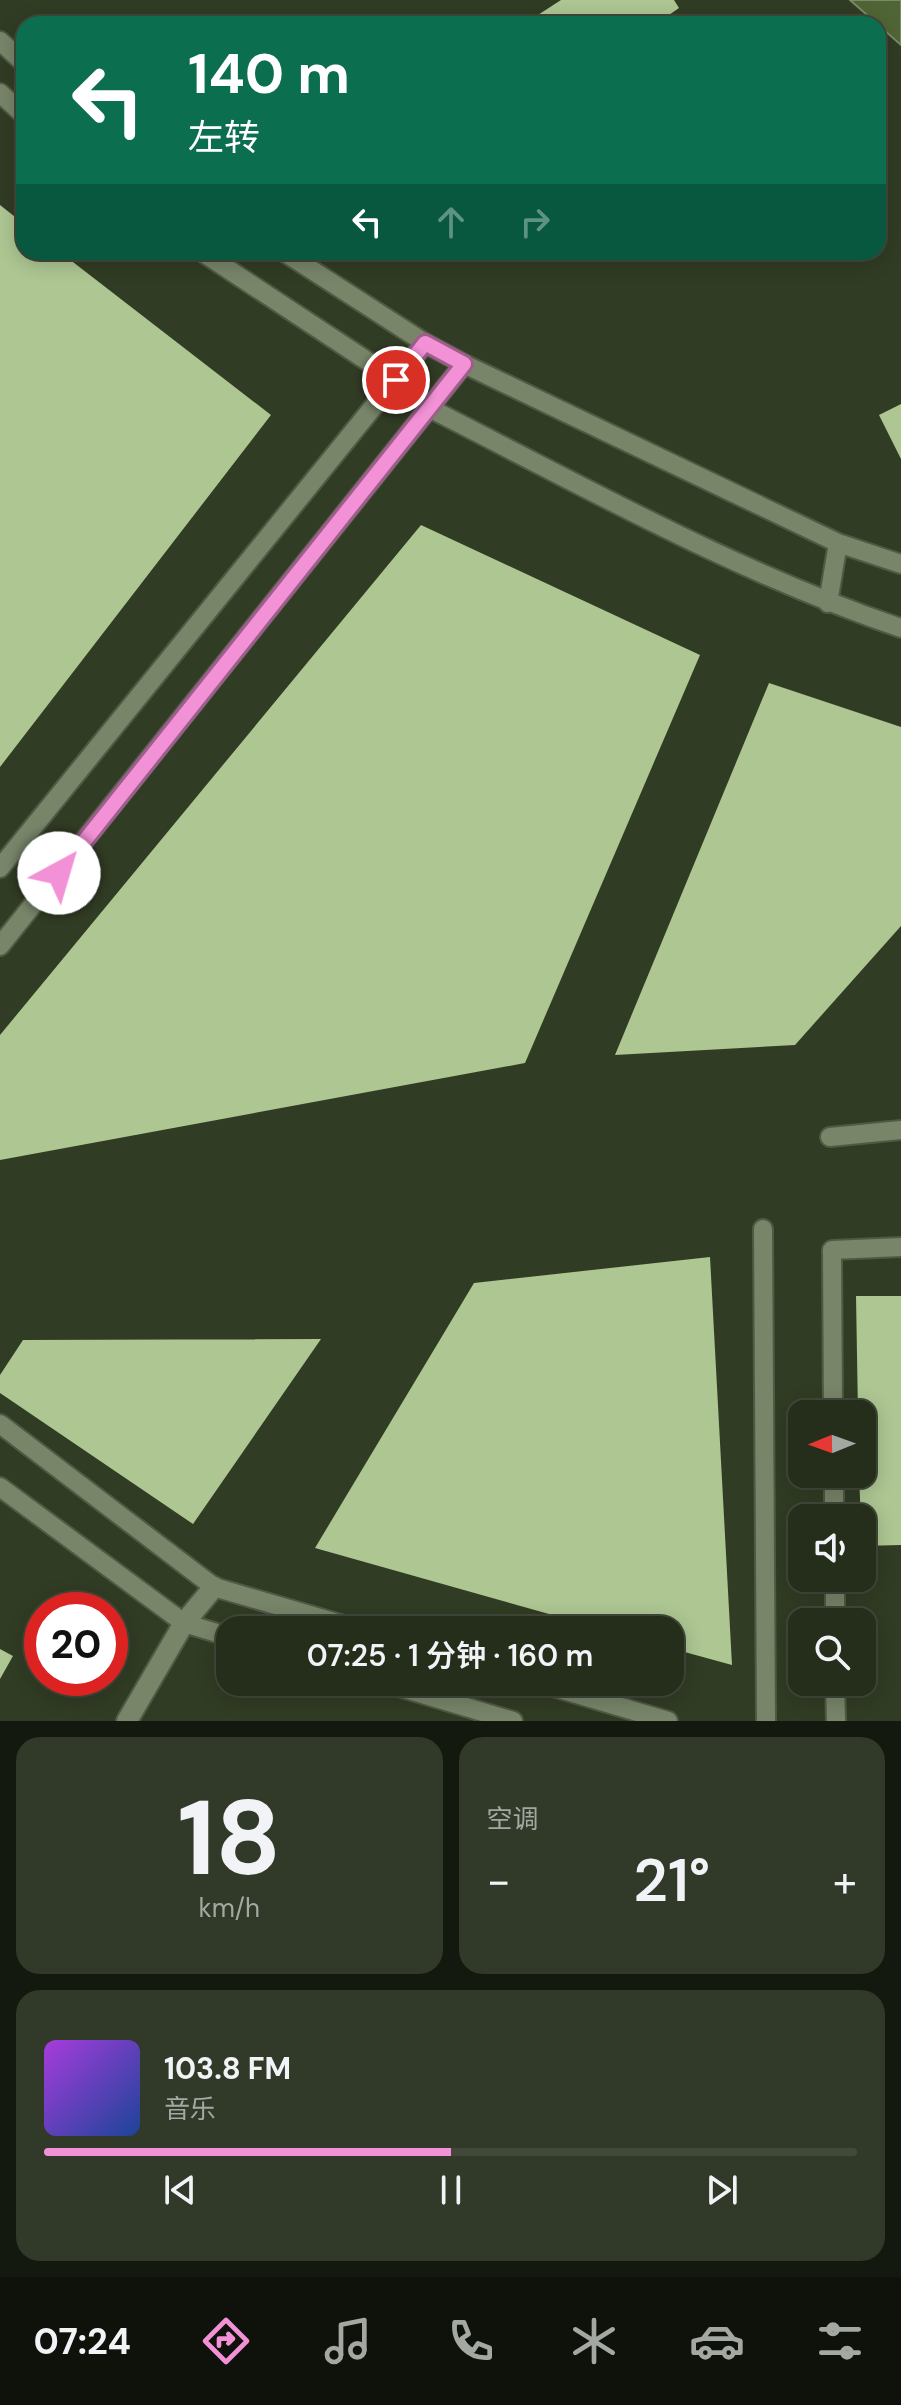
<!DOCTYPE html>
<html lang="zh">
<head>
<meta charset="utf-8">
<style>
  body { margin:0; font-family:"DM Sans","Noto Sans SC",sans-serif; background:#313928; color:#f1f3f6; height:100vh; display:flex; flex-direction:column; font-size:30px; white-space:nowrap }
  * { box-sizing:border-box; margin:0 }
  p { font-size:26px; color:#a3a8a3 }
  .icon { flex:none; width:44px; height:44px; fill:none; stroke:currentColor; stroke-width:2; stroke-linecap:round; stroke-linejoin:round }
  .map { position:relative; height:1721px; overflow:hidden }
  .drawer { display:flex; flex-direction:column; gap:16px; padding:16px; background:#14190f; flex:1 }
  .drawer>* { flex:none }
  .top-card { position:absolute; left:16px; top:16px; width:870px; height:244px; border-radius:24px; box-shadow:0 4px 20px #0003,0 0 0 2px #42493a; background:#0b6e4f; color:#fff; overflow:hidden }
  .needle { width:52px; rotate:269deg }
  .tools { position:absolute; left:788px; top:1400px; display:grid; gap:16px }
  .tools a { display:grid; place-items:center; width:88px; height:88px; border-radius:16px; background:#252d1b; box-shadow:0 4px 20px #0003,0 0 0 2px #42493a; font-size:40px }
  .speed { position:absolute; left:24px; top:1592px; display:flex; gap:16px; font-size:40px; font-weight:700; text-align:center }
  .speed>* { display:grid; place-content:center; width:104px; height:104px; border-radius:50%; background:#252d1b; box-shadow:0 4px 20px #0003,0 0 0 2px #42493a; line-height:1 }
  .speed .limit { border:12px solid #d22; background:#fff; color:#111 }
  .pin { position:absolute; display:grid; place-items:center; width:68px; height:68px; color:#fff; margin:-34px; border:4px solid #fff; border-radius:50%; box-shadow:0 2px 8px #0007 }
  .me { position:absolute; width:88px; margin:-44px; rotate:39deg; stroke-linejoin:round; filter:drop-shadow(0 0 6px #0008) }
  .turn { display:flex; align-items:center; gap:28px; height:168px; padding:0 40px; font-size:36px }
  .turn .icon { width:104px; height:104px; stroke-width:2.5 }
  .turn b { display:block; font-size:56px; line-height:68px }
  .lanes { display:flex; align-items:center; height:76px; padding:0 40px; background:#0003; justify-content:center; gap:40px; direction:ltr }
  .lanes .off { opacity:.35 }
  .big { font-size:60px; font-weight:600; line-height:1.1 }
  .drawer .card { flex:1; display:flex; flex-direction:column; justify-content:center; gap:12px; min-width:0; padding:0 28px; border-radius:24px; background:#313928 }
  .drawer .dial { align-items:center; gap:0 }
  .dial b { font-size:104px; line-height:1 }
  .song { display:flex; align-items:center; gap:24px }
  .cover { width:96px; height:96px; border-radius:12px; background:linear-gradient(135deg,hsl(280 70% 55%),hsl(220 70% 35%)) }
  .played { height:8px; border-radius:4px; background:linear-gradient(90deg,#f291d6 50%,#42493a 50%) }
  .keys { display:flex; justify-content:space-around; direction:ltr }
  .heat { display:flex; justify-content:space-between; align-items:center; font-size:44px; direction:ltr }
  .drawer .tiles { flex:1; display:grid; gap:16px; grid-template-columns:1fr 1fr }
  .card:last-child { grid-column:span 2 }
  .trip { position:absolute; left:216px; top:1616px; width:468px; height:80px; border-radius:24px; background:#252d1b; box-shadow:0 4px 20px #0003,0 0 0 2px #42493a; font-weight:600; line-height:80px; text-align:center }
  .tabs { display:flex; height:128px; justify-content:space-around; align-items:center; background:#0f120b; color:#a3a8a3 }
  .tabs .icon { width:56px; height:56px }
  .tabs .current { color:#f291d6 }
  .tabs b { font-size:36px; color:#f1f3f6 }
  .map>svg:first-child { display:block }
</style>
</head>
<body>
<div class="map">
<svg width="901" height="1721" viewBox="0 0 901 1721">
  <rect width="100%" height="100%" fill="#313c24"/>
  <path fill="#506535" stroke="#7a8b65" stroke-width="2" d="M850,0h51v45z"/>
  <path fill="#adc692" d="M561,0h113l5,8 -23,16h-132z
    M0,205l24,19v28h36l211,163 -271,352z
    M901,404v55l-22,-44z
    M421,525l279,130 -175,408 -525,97v-125z
    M769,683l132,44v199l-106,119 -180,10z
    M710,1257l22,408 -62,-17v-18h-64l-291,-82 159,-265z
    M856,1296h45v249l-39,1 -3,-72h3v-60h-4z
    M321,1339l-128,185 -193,-131v-18l23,-35z
    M0,1649l13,7 -13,23z"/>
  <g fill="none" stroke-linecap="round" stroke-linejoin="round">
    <g stroke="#505944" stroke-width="22">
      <path id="service" d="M0,41l24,22
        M0,93l24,22
        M202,252l194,128 35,29c154,78 307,164 470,219
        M284,252l141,91 39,21 374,179 63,21
        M828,603l10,-60
        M0,868l425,-525
        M0,946l464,-582
        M830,1137l71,-7
        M763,1229l3,492
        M833,1414l-1,-164 69,-3
        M0,1424l214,163 147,43
        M834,1474v44
        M0,1487l184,136 46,14
        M835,1578v44
        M382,1682l131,39
        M536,1682l132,39
        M835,1682l1,39"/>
    </g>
    <g stroke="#505944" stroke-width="24">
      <path id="minor" d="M127,1721l57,-98 30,-36"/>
    </g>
    <use href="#service" stroke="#788569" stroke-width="18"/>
    <use href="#minor" stroke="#788569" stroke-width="20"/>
  </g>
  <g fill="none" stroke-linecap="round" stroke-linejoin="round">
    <g stroke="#9d5e8b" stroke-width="20">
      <path id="route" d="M59,873l405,-509 -39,-21 -29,37"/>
    </g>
    <use href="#route" stroke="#f291d6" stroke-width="14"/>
  </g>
</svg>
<div class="tools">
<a><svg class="needle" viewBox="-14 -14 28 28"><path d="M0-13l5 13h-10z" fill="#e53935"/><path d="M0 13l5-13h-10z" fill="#a3a8a3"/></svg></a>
<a><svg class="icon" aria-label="sound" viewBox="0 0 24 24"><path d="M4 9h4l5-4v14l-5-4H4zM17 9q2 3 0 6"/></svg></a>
<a><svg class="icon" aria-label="search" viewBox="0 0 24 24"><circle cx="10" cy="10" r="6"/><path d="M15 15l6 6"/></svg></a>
</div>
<div class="speed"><div class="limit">20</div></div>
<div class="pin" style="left:396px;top:380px;background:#d93025"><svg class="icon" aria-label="arrive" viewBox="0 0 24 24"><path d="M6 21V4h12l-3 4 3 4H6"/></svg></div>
<svg class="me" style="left:59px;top:873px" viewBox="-20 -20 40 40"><circle r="19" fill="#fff"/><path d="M0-13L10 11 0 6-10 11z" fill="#f291d6"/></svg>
<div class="trip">07:25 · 1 分钟 · 160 m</div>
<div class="top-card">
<div class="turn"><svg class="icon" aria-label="left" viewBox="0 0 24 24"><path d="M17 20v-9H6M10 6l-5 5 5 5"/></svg><div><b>140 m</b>左转</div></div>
<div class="lanes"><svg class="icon" aria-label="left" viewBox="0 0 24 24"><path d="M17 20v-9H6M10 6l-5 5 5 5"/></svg><svg class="icon off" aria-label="ahead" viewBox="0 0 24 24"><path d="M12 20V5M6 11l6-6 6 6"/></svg><svg class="icon off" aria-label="right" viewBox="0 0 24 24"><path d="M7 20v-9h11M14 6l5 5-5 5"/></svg></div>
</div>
</div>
<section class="drawer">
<div class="tiles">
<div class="card dial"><b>18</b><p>km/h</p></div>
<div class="card"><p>空调</p>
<div class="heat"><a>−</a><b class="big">21°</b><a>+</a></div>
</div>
<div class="card">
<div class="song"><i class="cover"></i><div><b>103.8 FM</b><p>音乐</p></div></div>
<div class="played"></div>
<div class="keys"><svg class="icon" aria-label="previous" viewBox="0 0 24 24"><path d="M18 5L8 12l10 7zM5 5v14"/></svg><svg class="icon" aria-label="pause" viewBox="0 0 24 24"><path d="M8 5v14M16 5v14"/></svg><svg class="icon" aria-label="next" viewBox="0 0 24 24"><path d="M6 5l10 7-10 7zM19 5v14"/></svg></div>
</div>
</div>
</section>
<nav class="tabs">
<b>07:24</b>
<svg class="icon current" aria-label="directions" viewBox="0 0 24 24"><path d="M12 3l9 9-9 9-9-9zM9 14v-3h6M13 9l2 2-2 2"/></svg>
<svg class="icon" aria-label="music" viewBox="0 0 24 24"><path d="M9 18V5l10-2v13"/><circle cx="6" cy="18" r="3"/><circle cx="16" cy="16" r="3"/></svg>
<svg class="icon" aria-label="phone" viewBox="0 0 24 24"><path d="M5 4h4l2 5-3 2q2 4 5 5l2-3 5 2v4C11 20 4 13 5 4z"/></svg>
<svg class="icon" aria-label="climate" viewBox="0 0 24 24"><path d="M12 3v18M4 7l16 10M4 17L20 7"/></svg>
<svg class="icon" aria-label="car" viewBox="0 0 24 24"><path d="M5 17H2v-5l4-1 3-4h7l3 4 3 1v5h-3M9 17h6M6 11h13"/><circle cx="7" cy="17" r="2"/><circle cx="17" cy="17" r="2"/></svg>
<svg class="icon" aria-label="filters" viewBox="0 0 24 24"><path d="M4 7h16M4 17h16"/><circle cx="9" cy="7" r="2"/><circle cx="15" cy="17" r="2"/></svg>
</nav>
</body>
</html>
